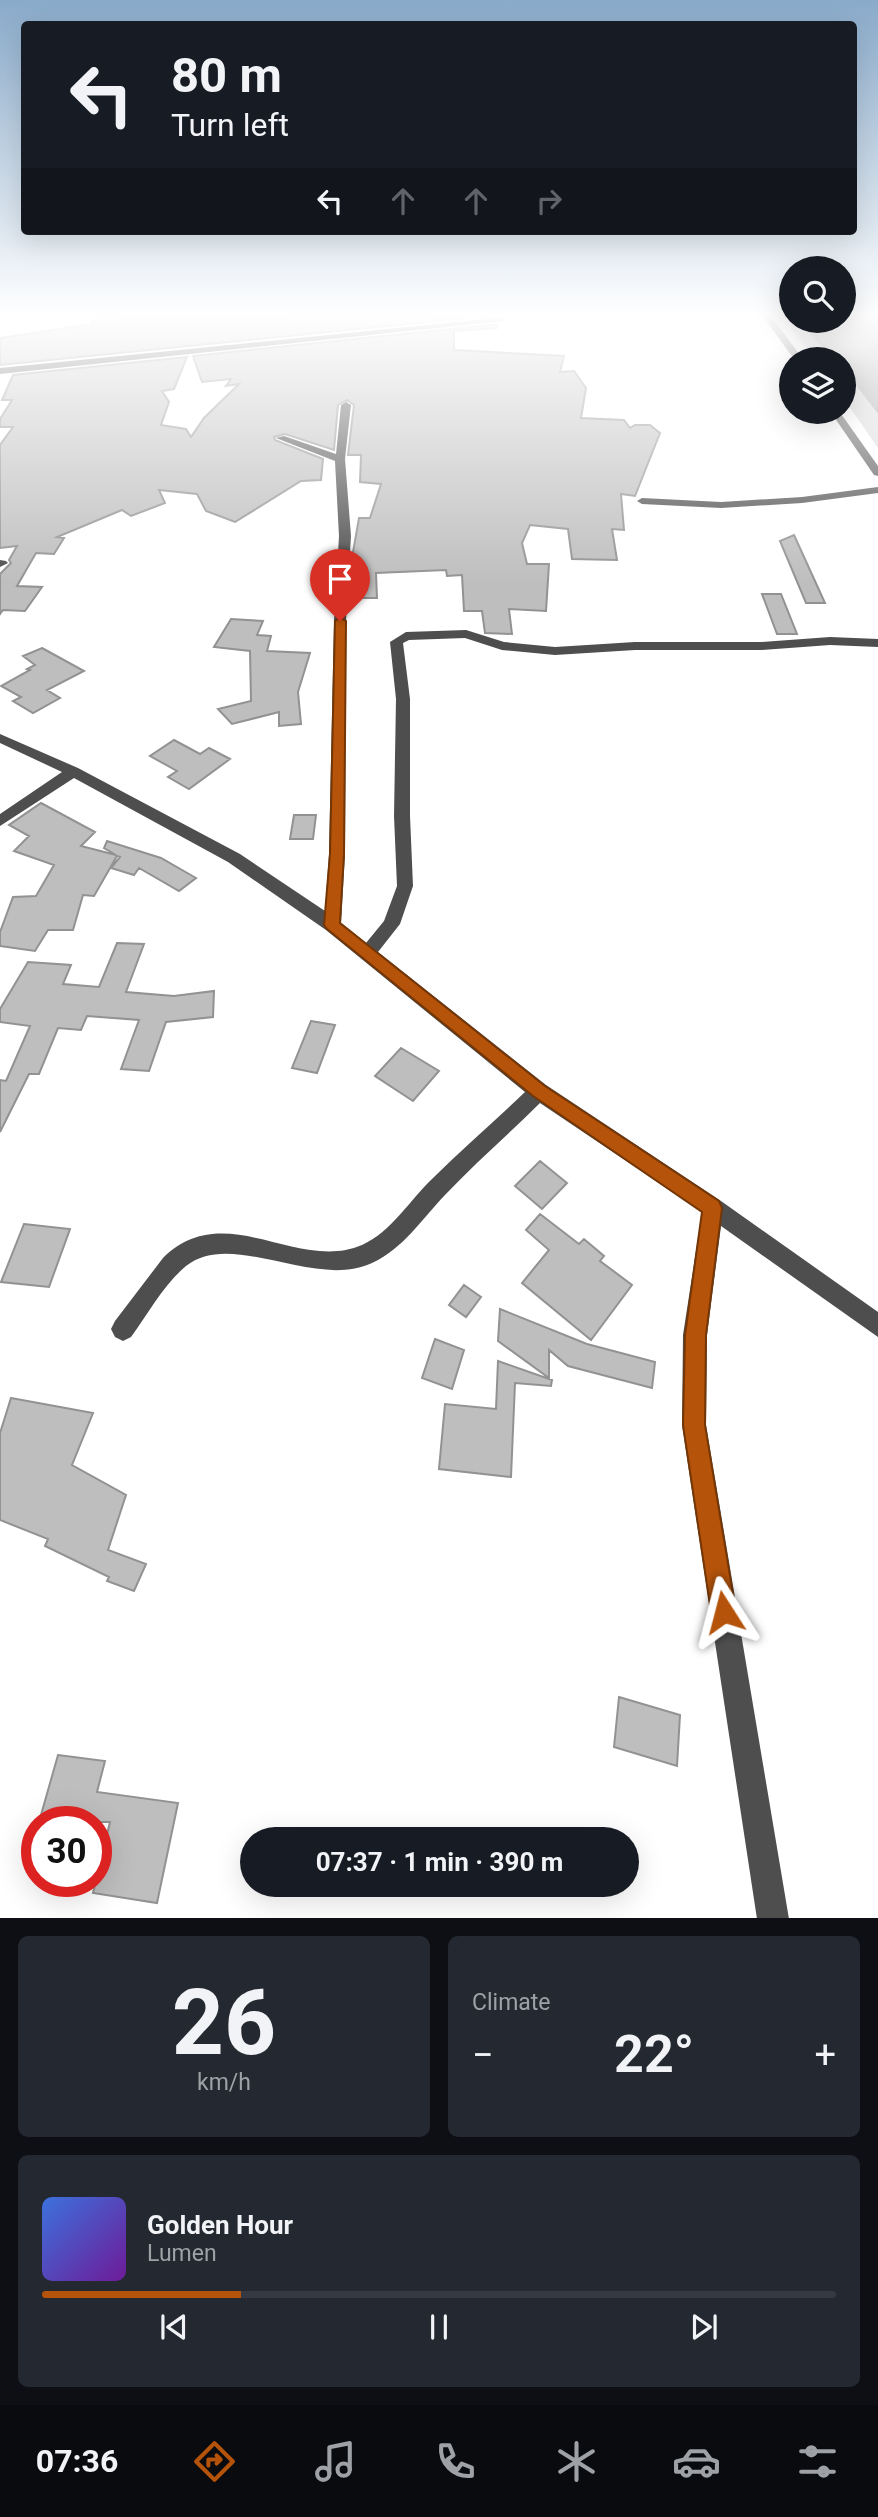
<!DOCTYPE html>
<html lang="en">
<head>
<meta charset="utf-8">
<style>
  body { margin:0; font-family:Roboto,sans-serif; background:#242831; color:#f1f3f6; height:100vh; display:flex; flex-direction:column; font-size:26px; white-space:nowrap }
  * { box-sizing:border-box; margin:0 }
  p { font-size:23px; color:#9ea1a6 }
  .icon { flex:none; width:38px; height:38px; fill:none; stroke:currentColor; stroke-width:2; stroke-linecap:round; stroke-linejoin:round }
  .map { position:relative; height:1918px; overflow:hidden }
  .drawer { display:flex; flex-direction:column; gap:18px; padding:18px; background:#0d0f14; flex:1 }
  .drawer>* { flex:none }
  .banner { position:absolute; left:21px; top:21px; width:836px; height:214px; border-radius:7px; box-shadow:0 7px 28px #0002; background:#171b24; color:#f1f3f6; overflow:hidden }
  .tools { position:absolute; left:779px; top:256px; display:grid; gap:14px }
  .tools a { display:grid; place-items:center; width:77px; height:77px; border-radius:50%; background:#171b24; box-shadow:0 7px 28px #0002; font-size:35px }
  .speed { position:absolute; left:21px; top:1806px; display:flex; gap:14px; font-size:35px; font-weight:700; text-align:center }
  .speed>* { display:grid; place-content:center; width:91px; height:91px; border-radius:50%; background:#171b24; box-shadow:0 7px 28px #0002; line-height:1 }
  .speed .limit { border:10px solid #d22; background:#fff; color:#111 }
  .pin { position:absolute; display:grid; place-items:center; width:60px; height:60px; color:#fff; margin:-72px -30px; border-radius:50% 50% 50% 0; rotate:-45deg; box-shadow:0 0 7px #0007 }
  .pin .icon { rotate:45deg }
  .me { position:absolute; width:77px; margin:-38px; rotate:351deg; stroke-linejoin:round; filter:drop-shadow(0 0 5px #0008) }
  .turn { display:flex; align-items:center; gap:24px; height:147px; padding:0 35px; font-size:32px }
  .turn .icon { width:91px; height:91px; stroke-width:2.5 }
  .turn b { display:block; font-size:49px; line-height:60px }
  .lanes { display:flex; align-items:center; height:66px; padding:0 35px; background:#0003; justify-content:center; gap:35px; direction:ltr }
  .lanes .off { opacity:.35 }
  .big { font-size:52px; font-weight:700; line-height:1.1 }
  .drawer .tile { flex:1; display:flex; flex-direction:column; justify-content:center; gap:10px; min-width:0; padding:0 24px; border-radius:10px; background:#242831 }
  .drawer .dial { align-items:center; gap:0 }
  .dial b { font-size:91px; line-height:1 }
  .song { display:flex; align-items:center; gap:21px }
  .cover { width:84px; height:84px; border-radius:10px; background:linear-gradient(135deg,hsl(220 70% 55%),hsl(280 70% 35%)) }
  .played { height:7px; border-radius:4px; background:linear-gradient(90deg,#b45309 25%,#363941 25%) }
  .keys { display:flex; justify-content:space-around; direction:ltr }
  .heat { display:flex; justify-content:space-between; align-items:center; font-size:38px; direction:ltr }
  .drawer .tiles { flex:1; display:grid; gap:18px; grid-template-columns:1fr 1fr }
  .tile:last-child { grid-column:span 2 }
  .trip { position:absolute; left:240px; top:1827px; width:399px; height:70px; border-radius:35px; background:#171b24; box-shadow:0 7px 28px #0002; font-weight:700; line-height:70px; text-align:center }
  .menu { display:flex; height:112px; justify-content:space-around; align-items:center; background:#090b0e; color:#9ea1a6 }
  .menu .icon { width:49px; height:49px }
  .menu .on { color:#b45309 }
  .menu b { font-size:32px; color:#f1f3f6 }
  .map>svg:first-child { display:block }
</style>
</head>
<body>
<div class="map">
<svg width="878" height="1919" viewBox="0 0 878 1919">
  <rect width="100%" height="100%" fill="#fff"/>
  <path fill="#d5d5d5" d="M781,315h10v5h7l34,39h-17z
    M844,370l34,44v34l-34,-49z"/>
  <path fill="#9c9c9c" d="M844,315h34v99l-34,-44v-11h-12l-34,-39h46z"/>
  <path fill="#bebebe" stroke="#929292" stroke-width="2" d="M93,315l186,2 6,-2h211l-496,50v-27l93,-14z
    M497,324v4l-43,3v19l110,6 -4,16 14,-1 12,17 -5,30 43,2 6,8 5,-3h15l10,8 -25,63 -14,-2 3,36 -12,-1 5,31 -45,-1 -4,-30 -38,-4 -8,18 5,21h22l-3,47 -37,-2 3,25 -27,-1 -3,-22h-18l-2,-36 -15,1 -1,-6 -70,3 1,25h-25l1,-46 6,-34h11l11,-34 -21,-2 1,-27h-13l6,-50 -7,-5 -9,5 -4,45 -49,-16 -11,3 1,3 48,19 -2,21 -20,1 -66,41 -29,-11 -9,-17 -38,-4 6,13 -34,13 -9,-6 -65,27 7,1 -10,16 -18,-1 -19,33 25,1 -17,24 -22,-1 -3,4v-40l11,-11 -2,-3 8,-14 -17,2v-103l13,-18h-13v-8l12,-19h-10l11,-25 174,-18 -13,32 -12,2 7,11 -8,23 25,4 5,8 13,-19 35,-34 -13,2 5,-7 -29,3 -9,-26z
    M794,535l31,68h-19l-26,-62z
    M762,594h19l16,40h-20z
    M231,619l32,2 -6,14 14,1 -4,15 43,2 -12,39 3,32 -22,2v-14l-47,12 -14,-15 33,-8 -1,-50 -36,-4z
    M42,648l42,23 -37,19 13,8 -27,15 -20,-12 8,-4 -20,-11 29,-16 -3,-1 8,-4 -12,-9z
    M174,740l26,14 9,-6 21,11 -41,30 -21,-12 9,-6 -27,-15z
    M41,803l54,29 -14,14 35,9 -12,-7 3,-7 54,17 35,20 -17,13 -40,-23 -5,7 -23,-7 9,-11 -3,-1 -23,40 -11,-1 -10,35h-25l-13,21 -35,-5v-14l13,-35 23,-1 18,-31 -40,-14 15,-15 -20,-11z
    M294,815h22l-3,24h-23z
    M117,943l27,1 -18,48 48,4 40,-5 -1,26 -47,5 -17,49 -28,-2 18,-49 -52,-4 -6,14 -23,-2 -19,46h-10l-29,58v-52l6,1 24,-55 -30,-4v-13l28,-47 43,3 -8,19 36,3z
    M311,1021l24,4 -18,48 -25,-5z
    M401,1048l38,23 -26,30 -38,-25z
    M540,1161l27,22 -25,26 -27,-23z
    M540,1214l39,30 5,-5 20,17 -4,5 32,24 -41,55 -69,-57 27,-33 -23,-20z
    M24,1224l46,5 -21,58 -48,-5z
    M464,1285l17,12 -15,20 -17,-12z
    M500,1309l87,35 68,18 -3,26 -84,-22 -19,-16v28l-51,-37z
    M435,1339l29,11 -12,39 -30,-11z
    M498,1361l54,19 -1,6 -36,-3 -4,94 -72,-8 6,-65 51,5z
    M11,1398l82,15 -21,52 54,30 -18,55 38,14 -12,27 -27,-10 2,-4 -64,-31 3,-7 -48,-19v-87z
    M619,1697l61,18 -3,51 -63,-19z
    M58,1755l47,6 -8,31 81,11 -21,100 -64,-10 17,-71h-71z"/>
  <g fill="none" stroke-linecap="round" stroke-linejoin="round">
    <path fill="#4e4e4e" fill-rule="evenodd" d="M762,315h8l33,44h-9z
      M506,317l-3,4 -503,53v-6z
      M346,402l5,3 -6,54 6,77 -5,85 -1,233 -4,69 25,20 18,-22 13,-35 -3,-70 2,-117 -6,-57 16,-10 60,-2 38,12 51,5 80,-5h127l68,-5 48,2v8l-48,-2 -68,5h-127l-80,5 -53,-5 -37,-12 -56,2 -6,3 7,56v117l3,70 -13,38 -22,28 168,133 175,116 157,111v25l-157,-111 -14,109 -1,90 83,494h-32l-75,-494 1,-90 19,-123 -162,-109c-31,31 -65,60 -95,92 -23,24 -42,54 -73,68 -58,27 -140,-34 -186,3 -22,18 -38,48 -55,71l-8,4 -8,-4 -4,-8 4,-8 48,-63c62,-61 134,15 199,-13 29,-13 48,-45 70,-66 30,-30 63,-58 93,-87l-199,-162 -98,-68 -154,-84 -74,48v-12l62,-42 -62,-29v-9l78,34 162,86 85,57 4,-57 5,-233 5,-85 -4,-75 -59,-23 8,-2 52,18 5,-49z
      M830,411h9l39,55v10l-4,-1z
      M878,487v6l-76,10 -81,5 -79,-4 -5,-3 5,-3 79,4 81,-5z
      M0,560l6,1 2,2 -8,4z"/>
  </g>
  <linearGradient id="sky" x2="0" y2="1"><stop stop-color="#89aaca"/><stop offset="0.54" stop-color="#fff"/><stop offset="1" stop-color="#fff" stop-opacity="0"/></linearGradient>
  <rect width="878" height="583" fill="url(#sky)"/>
  <path fill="#b45309" stroke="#753606" stroke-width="2" d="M340,617l6,4 -2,233 -4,69 205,163 174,115 3,7 -16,127 -1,90 31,187 -3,9 -9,4 -9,-4 -4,-9 -28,-187 2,-90 17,-123 -169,-116 -206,-167 -3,-4 6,-71 5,-233z"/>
</svg>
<div class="tools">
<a><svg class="icon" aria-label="search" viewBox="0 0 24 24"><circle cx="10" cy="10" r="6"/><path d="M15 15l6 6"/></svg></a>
<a><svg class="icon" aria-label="layers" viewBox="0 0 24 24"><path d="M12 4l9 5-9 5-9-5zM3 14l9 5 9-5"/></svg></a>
</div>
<div class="speed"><div class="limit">30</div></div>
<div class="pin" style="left:340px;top:621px;background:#d93025"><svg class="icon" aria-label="arrive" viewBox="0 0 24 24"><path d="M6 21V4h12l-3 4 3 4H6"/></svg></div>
<svg class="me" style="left:724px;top:1612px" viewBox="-20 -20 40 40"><path d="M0-17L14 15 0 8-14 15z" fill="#b45309" stroke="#fff" stroke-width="4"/></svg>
<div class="trip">07:37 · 1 min · 390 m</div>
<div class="banner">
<div class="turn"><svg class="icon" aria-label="left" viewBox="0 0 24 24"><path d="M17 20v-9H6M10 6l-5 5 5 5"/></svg><div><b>80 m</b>Turn left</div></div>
<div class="lanes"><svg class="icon" aria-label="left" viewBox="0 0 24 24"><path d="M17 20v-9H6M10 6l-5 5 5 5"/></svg><svg class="icon off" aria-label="ahead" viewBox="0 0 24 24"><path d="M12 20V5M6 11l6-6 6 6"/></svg><svg class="icon off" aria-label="ahead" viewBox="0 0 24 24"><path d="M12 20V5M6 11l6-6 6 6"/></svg><svg class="icon off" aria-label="right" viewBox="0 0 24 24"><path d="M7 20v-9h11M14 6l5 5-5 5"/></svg></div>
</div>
</div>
<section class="drawer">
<div class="tiles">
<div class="tile dial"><b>26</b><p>km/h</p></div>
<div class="tile"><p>Climate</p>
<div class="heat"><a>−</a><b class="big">22°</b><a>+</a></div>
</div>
<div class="tile">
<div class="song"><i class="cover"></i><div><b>Golden Hour</b><p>Lumen</p></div></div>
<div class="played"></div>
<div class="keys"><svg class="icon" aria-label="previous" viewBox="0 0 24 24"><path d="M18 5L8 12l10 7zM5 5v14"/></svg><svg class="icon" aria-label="pause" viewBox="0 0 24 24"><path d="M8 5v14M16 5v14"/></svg><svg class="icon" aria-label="next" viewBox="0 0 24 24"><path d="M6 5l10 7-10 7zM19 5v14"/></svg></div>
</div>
</div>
</section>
<nav class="menu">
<b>07:36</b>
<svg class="icon on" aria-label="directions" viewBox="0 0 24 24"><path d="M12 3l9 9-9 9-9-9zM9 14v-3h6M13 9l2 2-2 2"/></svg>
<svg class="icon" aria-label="music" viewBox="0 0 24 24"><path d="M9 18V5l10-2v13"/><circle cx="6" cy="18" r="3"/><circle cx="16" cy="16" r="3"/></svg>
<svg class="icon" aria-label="phone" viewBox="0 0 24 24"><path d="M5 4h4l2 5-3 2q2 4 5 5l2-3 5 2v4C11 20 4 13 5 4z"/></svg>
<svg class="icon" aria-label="climate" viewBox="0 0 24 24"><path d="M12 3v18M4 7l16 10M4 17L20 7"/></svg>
<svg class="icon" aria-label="car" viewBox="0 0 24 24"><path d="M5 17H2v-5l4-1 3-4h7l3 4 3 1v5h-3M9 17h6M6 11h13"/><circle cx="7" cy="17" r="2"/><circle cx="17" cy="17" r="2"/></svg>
<svg class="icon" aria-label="filters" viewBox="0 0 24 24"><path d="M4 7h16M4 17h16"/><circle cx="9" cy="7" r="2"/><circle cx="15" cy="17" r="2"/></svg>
</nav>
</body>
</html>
